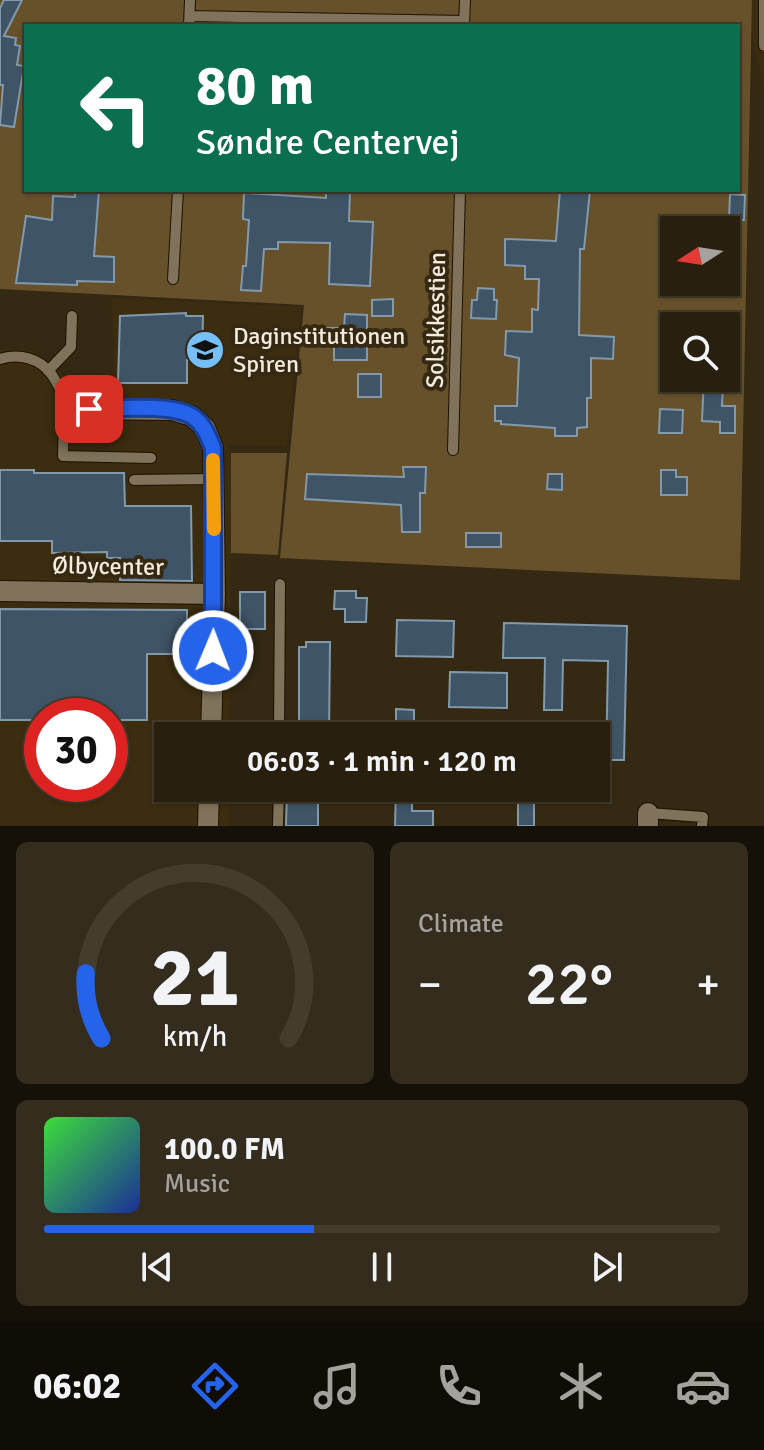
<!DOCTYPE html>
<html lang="en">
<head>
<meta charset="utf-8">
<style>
  body { margin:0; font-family:Signika,sans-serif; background:#342c1c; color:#f1f3f6; height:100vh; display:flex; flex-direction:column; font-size:30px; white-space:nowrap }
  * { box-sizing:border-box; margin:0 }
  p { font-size:26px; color:#a5a29e }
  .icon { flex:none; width:44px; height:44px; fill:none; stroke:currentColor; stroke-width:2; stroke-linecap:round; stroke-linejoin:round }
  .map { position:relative; height:826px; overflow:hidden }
  .drawer { display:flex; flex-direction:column; gap:16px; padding:16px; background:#161108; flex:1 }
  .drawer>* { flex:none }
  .banner { position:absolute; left:24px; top:24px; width:716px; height:168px; border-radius:0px; box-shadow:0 2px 6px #0004,0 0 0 2px #443d2e; background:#0b6e4f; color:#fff; overflow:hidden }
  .needle { width:52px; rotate:258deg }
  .fabs { position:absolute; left:660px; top:216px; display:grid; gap:16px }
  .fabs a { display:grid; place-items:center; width:80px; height:80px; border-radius:0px; background:#281f0e; box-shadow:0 2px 6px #0004,0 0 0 2px #443d2e; font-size:40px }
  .speed { position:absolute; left:24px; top:698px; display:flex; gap:16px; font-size:40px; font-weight:700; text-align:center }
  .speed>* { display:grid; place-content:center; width:104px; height:104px; border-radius:50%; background:#281f0e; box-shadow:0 2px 6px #0004,0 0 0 2px #443d2e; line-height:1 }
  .speed .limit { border:12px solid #d22; background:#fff; color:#111 }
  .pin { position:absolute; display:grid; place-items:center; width:68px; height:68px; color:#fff; margin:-34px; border-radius:16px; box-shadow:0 4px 12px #0006 }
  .me { position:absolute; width:88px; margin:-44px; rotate:1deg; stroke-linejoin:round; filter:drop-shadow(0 0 6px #0008) }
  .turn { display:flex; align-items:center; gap:28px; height:168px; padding:0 40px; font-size:36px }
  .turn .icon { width:104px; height:104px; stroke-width:2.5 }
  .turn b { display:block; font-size:56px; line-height:68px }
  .big { font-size:60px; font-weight:600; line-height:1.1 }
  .drawer .widget { flex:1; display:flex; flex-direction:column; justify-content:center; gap:12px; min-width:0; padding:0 28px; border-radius:12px; background:#342c1c }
  .drawer .dial { align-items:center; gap:0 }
  .dial svg { height:208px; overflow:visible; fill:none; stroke:#443d2e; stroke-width:7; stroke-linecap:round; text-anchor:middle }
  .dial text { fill:#f1f3f6; stroke:none }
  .song { display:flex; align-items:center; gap:24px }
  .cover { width:96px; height:96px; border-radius:12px; background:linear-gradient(135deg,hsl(120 70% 55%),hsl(230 70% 35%)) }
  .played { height:8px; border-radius:4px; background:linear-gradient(90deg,#2563eb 40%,#443d2e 40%) }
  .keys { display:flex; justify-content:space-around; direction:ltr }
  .heat { display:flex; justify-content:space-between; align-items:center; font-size:44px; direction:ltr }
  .drawer .tiles { flex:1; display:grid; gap:16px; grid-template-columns:1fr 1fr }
  .widget:last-child { grid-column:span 2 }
  .trip { position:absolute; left:154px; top:722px; width:456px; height:80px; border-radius:0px; background:#281f0e; box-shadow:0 2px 6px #0004,0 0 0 2px #443d2e; font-weight:600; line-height:80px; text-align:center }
  .dock { display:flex; height:128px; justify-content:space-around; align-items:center; background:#100c06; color:#a5a29e }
  .dock .icon { width:56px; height:56px }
  .dock .on { color:#2563eb }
  .dock b { font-size:36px; color:#f1f3f6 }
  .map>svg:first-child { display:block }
</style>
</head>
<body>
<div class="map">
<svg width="764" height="826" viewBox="0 0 764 826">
  <rect width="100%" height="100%" fill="#352913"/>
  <path fill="#3d2d10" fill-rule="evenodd" d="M752,0h12v92l-12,-60z
    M112,298l189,9 -14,139 -61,-1 5,8 -1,283h-62v52h62l-1,38h-229v-477l33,1 50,42h32zM42,716h68v68h-68z"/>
  <path fill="#66512b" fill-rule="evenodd" d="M0,0h752l-12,580 -460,-22 24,-253 -304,-16zM26,26h712v164h-712zM674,230h52v52h-52zM674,326h52v52h-52z
    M231,453h56l-9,102 -47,-2z"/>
  <path fill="#3f5466" stroke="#8299ac" stroke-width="2" d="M4,0h18l-18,36 12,2 -1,7 5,1 -3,19 7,1 -10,61 -14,-2 3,-40h-3v-77z
    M75,190h24l-5,66 20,1v25l-37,-1v4l-61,-2 10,-67 26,4 1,-24 22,1z
    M326,190h24l-1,31 24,1 -3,64 -41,-2 1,-41 -52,-1v7h-14l-3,42 -20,-1 2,-24h3l3,-46 -6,-1 1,-26 82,5z
    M560,190h30l-6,59h-4l-1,86 35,2 -1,22 -22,-1v40h-4v29l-10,1v8h-22v-8l-54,-4v-3h-6v-15h22l2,-48 -14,-3 1,-24 26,1v-23l6,1 1,-31h-14v-13l-20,-1v-26l51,2z
    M730,194l15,1 -1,25h-15z
    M478,288l16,1v11h3l-1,19 -25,-1 1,-18h5z
    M393,299v17h-21v-16z
    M186,313v3h17l-1,44h-15v23h-69l2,-67z
    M345,314l22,1v45h-33v-15h-10v-17h20z
    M358,374h23v23h-23z
    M704,378l16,1v3h3l-1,24h13v27h-15v-11l-18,-1z
    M660,409l23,1 -1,23h-23z
    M403,467h23l-1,26h-5v39h-18l-1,-27 -96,-6 2,-25 97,3z
    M0,470h34v3h90l1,33h66l1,75 -72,-1v-22h-13v-6l-55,1v-12h-52z
    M661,470h15v7h11v18h-26z
    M548,474h14v16l-15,-1z
    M466,533h35v14h-35z
    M335,591h21v7h11l-1,24h-21v-13h-11z
    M240,592h25v37h-25z
    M0,609l187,1v44h-40v66h-37v-4h-68v4h-42z
    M397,620l57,1 -1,36 -57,-1z
    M504,623l123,3 -3,134h-18l2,-99 -45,-1 -1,50h-18l1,-52h-42z
    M306,642h24l-1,94h-30v-89h7z
    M450,672l57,1v35l-58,-1z
    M396,709l18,1v26h-18z
    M287,788h31v38h-32z
    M396,788h16v23h21v15h-38z
    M518,788h16v38h-16z"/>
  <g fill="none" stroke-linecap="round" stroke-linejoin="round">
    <g stroke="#1c1100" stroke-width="12">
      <path id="lane" d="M764,0v46
        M190,16l274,5
        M189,26l1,-26
        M464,26l1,-26
        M173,279l5,-89
        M0,359c19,-6 40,-1 52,16 7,10 8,18 18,27l-6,14 -1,40 88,2
        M48,371l23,-24 1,-31
        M453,450l7,-260
        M134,480l79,-1
        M279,736l1,-152
        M648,813l55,4 -1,9
        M278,826l1,-38"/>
    </g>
    <g stroke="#1c1100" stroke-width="22">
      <path id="street" d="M70,402l19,7 83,1 20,6 13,12 8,20 2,146 -4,142
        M0,591l215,3
        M208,826l1,-38
        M648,826v-13"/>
    </g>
    <use href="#lane" stroke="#81735b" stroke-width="10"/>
    <use href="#street" stroke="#81735b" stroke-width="20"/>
  </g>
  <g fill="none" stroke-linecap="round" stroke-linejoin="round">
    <g stroke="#184099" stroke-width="20">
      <path id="route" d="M89,409c27,0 80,-6 103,7 12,8 16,20 21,32v203"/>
    </g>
    <use href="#route" stroke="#2563eb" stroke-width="14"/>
    <path stroke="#f59e0b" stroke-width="14" d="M213,460l1,69"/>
  </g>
  <defs>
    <g id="school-disc" transform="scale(2)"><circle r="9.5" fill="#76c0f7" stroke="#352913"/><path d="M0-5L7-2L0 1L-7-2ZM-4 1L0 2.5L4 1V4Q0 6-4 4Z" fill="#111"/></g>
  </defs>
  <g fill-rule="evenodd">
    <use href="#school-disc" x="205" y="350"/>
  </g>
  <g text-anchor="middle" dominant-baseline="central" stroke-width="8" stroke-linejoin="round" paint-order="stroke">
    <g font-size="24" fill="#f3ebde" stroke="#352913">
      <text transform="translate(436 320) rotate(-89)">Solsikkestien</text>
      <text transform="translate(108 566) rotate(1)">Ølbycenter</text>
    </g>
    <g font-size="24" fill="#f3ebde" stroke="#352913" text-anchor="start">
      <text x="233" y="336">Daginstitutionen<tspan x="233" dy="28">Spiren</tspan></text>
    </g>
  </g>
</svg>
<div class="fabs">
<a><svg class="needle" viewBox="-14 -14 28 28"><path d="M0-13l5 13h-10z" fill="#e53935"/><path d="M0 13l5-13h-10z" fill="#a5a29e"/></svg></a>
<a><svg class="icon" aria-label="search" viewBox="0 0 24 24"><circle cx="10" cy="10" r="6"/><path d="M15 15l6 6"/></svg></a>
</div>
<div class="speed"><div class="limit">30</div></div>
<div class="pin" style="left:89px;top:409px;background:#d93025"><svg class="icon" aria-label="arrive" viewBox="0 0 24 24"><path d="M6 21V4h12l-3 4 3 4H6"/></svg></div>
<svg class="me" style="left:213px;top:651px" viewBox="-20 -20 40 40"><circle r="17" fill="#2563eb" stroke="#fff" stroke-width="3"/><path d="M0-11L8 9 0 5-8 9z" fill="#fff"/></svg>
<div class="trip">06:03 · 1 min · 120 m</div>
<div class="banner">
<div class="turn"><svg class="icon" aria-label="left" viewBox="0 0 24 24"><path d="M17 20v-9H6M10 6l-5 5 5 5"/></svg><div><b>80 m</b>Søndre Centervej</div></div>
</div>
</div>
<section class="drawer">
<div class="tiles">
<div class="widget dial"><svg viewBox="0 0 100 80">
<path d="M14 69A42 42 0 1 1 86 69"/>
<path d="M14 69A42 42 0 0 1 8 44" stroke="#2563eb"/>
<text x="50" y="56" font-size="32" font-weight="700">21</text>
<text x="50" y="72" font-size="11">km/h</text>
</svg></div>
<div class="widget"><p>Climate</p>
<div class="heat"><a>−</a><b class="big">22°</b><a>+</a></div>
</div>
<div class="widget">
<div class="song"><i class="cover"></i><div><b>100.0 FM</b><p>Music</p></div></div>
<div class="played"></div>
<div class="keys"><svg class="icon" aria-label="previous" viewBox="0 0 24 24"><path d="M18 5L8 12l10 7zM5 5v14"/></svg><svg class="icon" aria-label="pause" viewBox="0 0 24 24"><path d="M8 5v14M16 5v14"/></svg><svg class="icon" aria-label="next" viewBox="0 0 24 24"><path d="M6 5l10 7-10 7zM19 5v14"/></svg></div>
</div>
</div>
</section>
<nav class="dock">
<b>06:02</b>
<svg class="icon on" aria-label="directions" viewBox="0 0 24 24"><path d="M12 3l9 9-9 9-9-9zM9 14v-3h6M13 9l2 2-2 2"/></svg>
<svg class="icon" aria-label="music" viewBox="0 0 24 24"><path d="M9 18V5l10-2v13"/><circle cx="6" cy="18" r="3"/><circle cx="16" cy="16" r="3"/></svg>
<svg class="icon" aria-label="phone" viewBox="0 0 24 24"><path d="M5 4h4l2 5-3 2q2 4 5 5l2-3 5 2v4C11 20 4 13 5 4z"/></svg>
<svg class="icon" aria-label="climate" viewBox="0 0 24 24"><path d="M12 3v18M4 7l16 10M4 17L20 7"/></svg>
<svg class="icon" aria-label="car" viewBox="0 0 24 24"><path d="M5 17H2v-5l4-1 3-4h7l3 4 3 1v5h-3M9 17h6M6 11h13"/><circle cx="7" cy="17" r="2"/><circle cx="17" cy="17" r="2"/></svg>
</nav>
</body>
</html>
